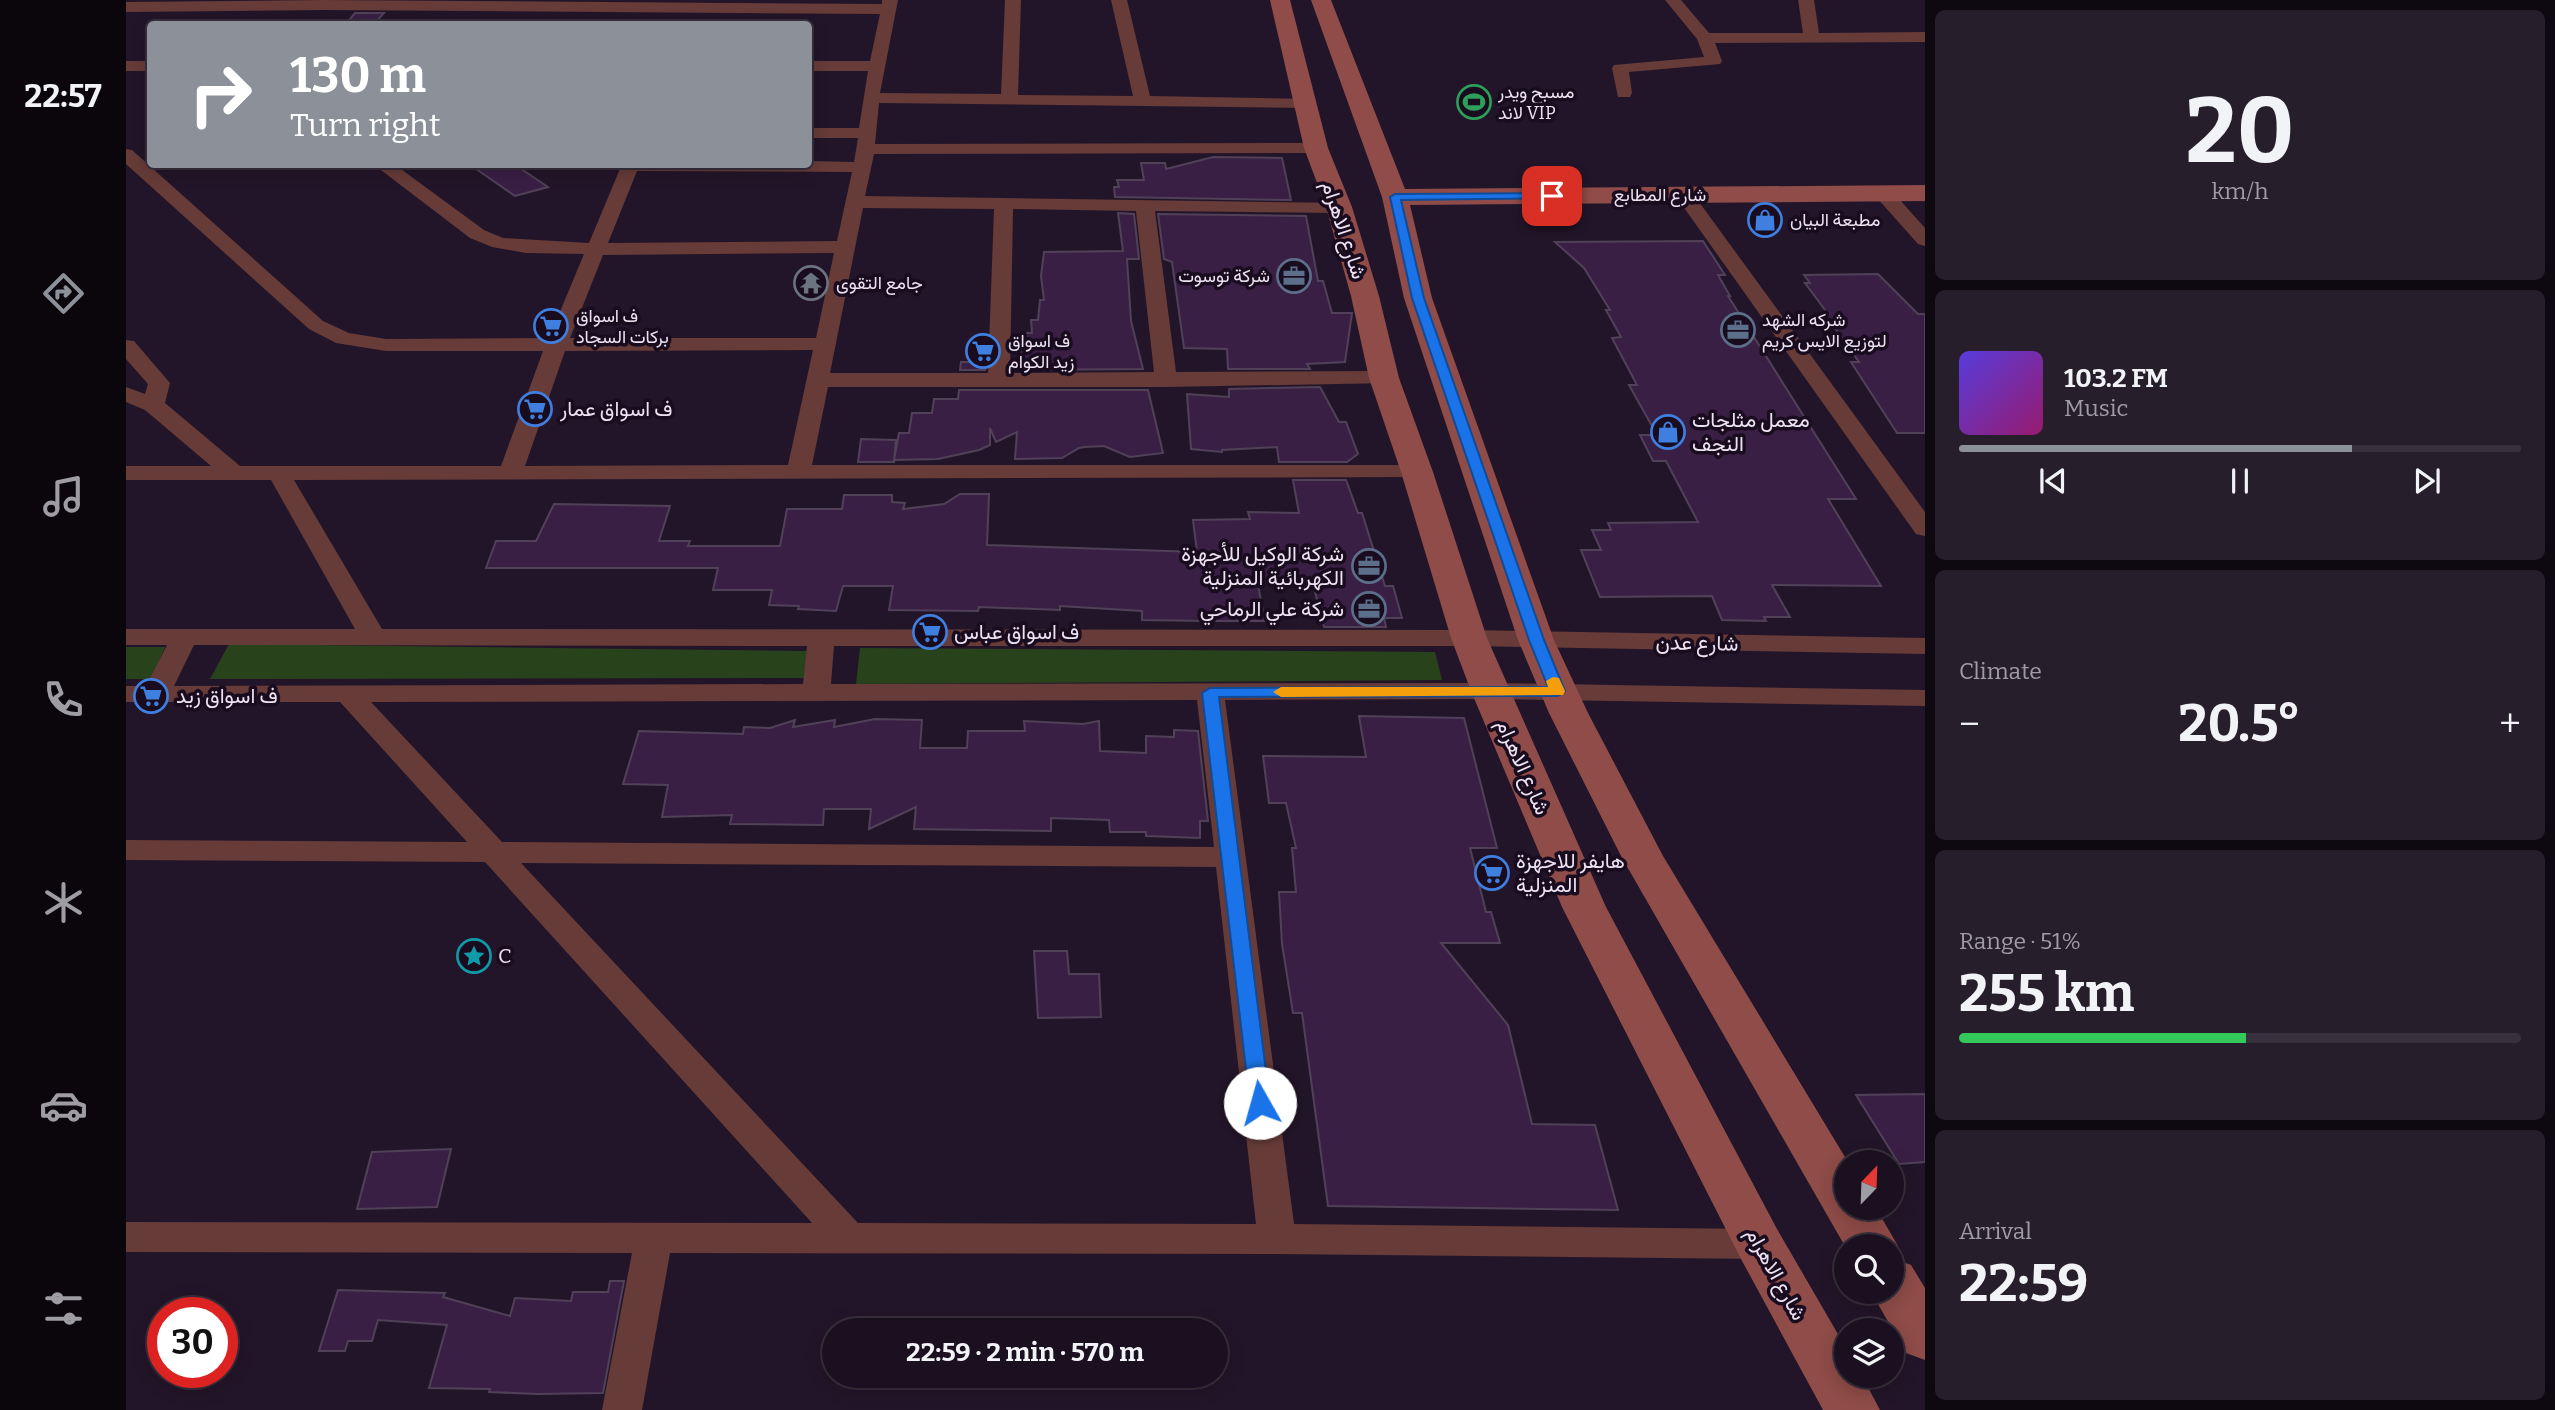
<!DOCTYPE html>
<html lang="en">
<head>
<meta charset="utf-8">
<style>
  body { margin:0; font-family:Bitter,Vazirmatn,serif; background:#271e2c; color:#f1f3f6; height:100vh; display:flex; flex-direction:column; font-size:26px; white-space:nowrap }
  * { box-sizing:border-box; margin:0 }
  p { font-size:23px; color:#9f9da4 }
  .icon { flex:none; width:38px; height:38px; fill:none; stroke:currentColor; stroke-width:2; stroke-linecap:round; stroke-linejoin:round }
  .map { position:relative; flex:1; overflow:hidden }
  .drawer { display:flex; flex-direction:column; gap:10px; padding:10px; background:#0e0911; width:630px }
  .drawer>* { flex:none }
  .hud { position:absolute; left:21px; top:21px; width:665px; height:147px; border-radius:7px; box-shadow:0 4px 18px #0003,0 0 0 2px #38303d; background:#8c9099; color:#fff; overflow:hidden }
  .needle { width:46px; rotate:23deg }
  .fabs { position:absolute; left:1708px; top:1150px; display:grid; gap:14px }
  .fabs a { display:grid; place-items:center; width:70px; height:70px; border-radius:50%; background:#1a101f; box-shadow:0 4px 18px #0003,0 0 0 2px #38303d; font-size:35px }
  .speed { position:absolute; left:21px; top:1297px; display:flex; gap:14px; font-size:35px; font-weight:700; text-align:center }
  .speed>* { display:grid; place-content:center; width:91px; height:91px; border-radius:50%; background:#1a101f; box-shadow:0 4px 18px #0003,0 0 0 2px #38303d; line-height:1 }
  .speed .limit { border:10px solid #d22; background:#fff; color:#111 }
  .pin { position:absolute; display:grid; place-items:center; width:60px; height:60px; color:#fff; margin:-30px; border-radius:14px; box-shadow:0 4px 10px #0006 }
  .me { position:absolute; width:77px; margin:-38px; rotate:353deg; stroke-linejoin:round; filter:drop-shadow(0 0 5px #0008) }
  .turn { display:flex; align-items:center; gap:24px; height:147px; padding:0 28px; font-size:32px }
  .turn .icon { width:91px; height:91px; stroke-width:2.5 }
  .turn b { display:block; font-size:49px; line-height:60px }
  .big { font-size:52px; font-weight:700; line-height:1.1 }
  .drawer .tile { flex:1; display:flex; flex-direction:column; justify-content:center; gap:10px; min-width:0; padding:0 24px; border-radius:10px; background:#271e2c }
  .drawer .dial { align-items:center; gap:0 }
  .dial b { font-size:91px; line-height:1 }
  .song { display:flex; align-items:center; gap:21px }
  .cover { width:84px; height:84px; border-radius:10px; background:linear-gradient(135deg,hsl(250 70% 55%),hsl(320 70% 35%)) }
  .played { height:7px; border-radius:4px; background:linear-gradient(90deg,#8c9099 70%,#38303d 70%) }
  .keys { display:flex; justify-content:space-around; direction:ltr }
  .heat { display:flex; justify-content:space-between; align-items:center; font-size:38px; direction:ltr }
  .charge { height:10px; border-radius:5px; background:linear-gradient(90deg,#34c759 51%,#38303d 0) }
  .trip { position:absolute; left:696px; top:1318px; width:406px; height:70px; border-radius:35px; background:#1a101f; box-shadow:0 4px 18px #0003,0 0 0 2px #38303d; font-weight:700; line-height:70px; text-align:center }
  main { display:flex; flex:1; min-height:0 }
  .tabs { display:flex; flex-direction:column; width:126px; justify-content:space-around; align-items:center; background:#0a060c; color:#9f9da4 }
  .tabs .icon { width:49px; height:49px }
  .tabs .on { color:#8c9099 }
  .tabs b { font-size:32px; color:#f1f3f6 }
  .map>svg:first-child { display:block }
</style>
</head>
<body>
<main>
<nav class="tabs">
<b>22:57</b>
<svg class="icon on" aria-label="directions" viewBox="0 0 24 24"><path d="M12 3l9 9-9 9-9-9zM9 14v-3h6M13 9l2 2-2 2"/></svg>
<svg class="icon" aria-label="music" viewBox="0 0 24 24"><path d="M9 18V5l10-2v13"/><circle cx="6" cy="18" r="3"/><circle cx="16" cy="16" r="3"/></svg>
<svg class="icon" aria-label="phone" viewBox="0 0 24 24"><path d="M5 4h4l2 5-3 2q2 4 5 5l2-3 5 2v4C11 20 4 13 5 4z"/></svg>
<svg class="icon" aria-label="climate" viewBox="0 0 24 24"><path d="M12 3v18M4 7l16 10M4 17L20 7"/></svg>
<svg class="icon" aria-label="car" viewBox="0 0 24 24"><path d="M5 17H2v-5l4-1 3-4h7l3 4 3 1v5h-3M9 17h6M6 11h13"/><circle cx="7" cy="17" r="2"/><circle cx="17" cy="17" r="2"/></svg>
<svg class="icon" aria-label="filters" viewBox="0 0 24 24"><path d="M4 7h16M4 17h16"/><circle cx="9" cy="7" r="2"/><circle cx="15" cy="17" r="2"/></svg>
</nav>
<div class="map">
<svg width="1799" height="1410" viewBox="0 0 1799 1410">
  <rect width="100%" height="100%" fill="#231529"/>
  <path fill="#28421b" d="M103,644l578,7 -3,27 -594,1z
    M0,647h39l-13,32h-26z
    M734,648l575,4 7,28 -586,4z"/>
  <path fill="#3a1f45" stroke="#504158" stroke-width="2" d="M229,13h29l-10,11h-28z
    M1087,157l69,1 9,42 -176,-3 -1,-10h5l-2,-7h27l-3,-17h24l1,6z
    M343,164h45l34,23 -33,9z
    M992,213l16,1 5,45h-12l4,62 12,48 -130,1v-8h8l-1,-29h12l-1,-13h7l2,-20h4l-3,-24 3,-24 79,-1z
    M1032,214l148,2 12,65h5l9,32h20l-7,49 -38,2 3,5h-82l-1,-20 -43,-1 -12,-86 -8,-3z
    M1577,241l22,34h-7l12,21h-2l128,203h-28l53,87 -109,-1 18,32h-26l2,4 -44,-1 -10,-24 -112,1 -19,-47h20l-9,-20h19l-3,-7 90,-1 -32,-61h-13l-13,-26h17l-28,-50h8l-25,-47 9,-1 -15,-27h4l-26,-42 -29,-26z
    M1752,274l40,40h7v119h-28l-46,-71h8l-34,-48h3l-23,-31h5l-6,-8z
    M835,362h25l-1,8h-25z
    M1194,387l19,35h7l12,32 -11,8h-68l-2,-15 -55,3v2l-31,-3 -4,-55 42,3v-8z
    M833,390h189l15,63 -33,4 -26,-11 -19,1 -6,1 -17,10 -47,1 2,-27 -21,10 -6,-14v17l-11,5 -41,9 -44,1 5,-27h10l3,-20h20l2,-14h24z
    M735,439l35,1 -2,22h-36z
    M1167,480h53l12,33h4l23,73h8l9,32h-18l2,9h-62l-10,-39 -57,-8 8,41h-58l-65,-1v-9l-82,-5v4l-81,-3 -1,4 -89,-1 4,-24h-50l-7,25 -38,-2 1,-3 -30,-1 3,-15h-59l5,-22h-232l10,-27h40l18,-37 116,2 -11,35h31l-2,5h92l7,-37h55l2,-14h48v7l13,1 -2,6 41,-5 16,-10h29l-2,51 210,7 -4,-32 57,-1 -2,-7 51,1z
    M1233,716l105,2 33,130h-27l16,64h5l9,31h-59l67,82 24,99 63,1 23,85 -290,-4 -26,-193h-9l-11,-69 -3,-52h17l-4,-44h4l-10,-45h-17l-6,-47 103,1z
    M749,719l47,1 -2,28h47l1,-17h57l-1,-10 59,3 16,-3 1,30 46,2v-17l28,1v-7l24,1 10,90h-8v17l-54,-2v-4h-36l-1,-12 -58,-2v13l-137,-2 2,-22 -47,22 2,-20h-47l-1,16 -93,-1 2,-9 -70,2 6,-32 -45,-1 16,-53 104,3 1,-7 26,1 25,-8 -2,7 42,-7 -1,7z
    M908,951h33l2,23h30l2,43 -63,1z
    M1799,1094v68l-26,2 -43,-69z
    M325,1149l-14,58 -80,2 15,-57z
    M484,1281h14l-21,112 -66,1 -48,-2 1,-3 -61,-1 18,-63 -69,-5 -6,21h-24l-3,10h-26l19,-61 107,3 -2,4 67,19 5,-18 56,3 2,-9h35z"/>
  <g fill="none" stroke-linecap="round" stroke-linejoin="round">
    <path fill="#663b38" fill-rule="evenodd" d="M197,0l559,4v-4h16l-18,93 121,1 4,-94h16l-3,95 115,1 -22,-96h16l23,96 163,3 3,4 -3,4 -6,1 -428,-5 -4,41 441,-1 9,5 -9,5 -442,1 -9,42 481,7 2,4 -2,4 -7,2 -184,-2 21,161 208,-1 8,2 3,5 -3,5 -226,4h-338l-16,78h605l8,2 4,5 -4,5 -1131,3 88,149 1087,1 456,8v16l-456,-8h-635l-3,38 659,-1 435,7v16l-435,-7 -265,1 69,524 465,5 13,4 6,11 -6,11 -13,4 -482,-5 -607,-1 -28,157h-40l30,-157 -506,-1v-30l686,1 -327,-361 -359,-2v-20l341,2 -127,-140h-214v-16h20l21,-41h-41v-16h229l-84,-149h-145v-14h85l-66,-56 -19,-8v-15l19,7 3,-10 -22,-25v-19l8,1 36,42 -5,20 75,63h261l42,-115h-157l-50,-8 -27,-14 -183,-165v-15l6,1 191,171 26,12 37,6 163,-1 35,-84 -58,-1 -34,-6 -22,-9 -97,-74h21l90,66 19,8 86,5 33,-79h186v-3l46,1 4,-24h-50v-10h51l9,-57h-60v-10h62l10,-47 -557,-4 -197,2v-10zM511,171l215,1 -15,69 -229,2zM737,208l131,1 -6,164h-158zM887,209l123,2 18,161 -144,1zM708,253l-18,85h-246l33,-83zM687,350l-25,115 -263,1 40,-115zM68,645l613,1 -4,38 -629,2zM1071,700l17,147 -712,-5 -131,-140zM395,863l695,4 40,357 -398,-1z
      M1539,0h16l28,33h94l-5,-33h16l5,33 106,-1v10l-210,1 7,18 -2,3 -91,8 3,21 -2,4h-12l-6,-29 2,-3 90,-8 -7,-18z
      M0,61h24v10h-24z
      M1758,188l7,2 34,38v18l-7,-2 -41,-46 -2,-4 2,-4z
      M1558,189l7,2 234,321v24l-9,-2 -241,-339z"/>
    <path fill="#8f4c48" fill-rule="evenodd" d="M1144,0h20l38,148 24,59 27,89 20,82 34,94 54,166 119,269 171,322 69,119v28h16l18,34h-57l-82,-151 -179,-352 -91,-216 -20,-53 -50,-166 -32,-94 -18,-82 -25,-89 -22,-59z
      M1185,0h20l74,189 520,-4v16l-515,4 22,93 122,342 34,73 75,143 185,306h-2v46h30l22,38 -6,12 19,7 14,23v72l-19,-7 -35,-61h21v-46l-46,2 -225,-392 -72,-143 -31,-73 -114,-342 -22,-101z"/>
  </g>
  <path fill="#1a73e8" stroke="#114b97" stroke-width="2" d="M1426,193l6,3 -2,2 -155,2 23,98 120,342 21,51 -7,5 -339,1 51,406 -3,5 -7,2 -7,-2 -3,-5 -48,-410 8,-5 338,-1 -19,-47 -117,-342 -22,-101 5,-3z"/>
  <path fill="#f59e0b" d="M1427,677l6,1 6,13 -2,4 -282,2 -8,-5 8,-5h267l-2,-6z"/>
  <defs>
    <g id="stadium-ring" transform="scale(1.75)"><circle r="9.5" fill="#190c1f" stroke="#2e9e5b" stroke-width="1.5"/><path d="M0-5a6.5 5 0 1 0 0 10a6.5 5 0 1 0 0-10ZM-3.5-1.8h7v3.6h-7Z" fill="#2e9e5b"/></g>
    <g id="shop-ring" transform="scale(1.75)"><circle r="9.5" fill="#190c1f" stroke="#3f7fe0" stroke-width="1.5"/><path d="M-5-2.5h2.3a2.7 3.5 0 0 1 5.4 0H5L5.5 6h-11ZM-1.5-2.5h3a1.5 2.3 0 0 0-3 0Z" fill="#3f7fe0"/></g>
    <g id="office-ring" transform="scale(1.75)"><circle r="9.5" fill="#190c1f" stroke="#5c6f8a" stroke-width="1.5"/><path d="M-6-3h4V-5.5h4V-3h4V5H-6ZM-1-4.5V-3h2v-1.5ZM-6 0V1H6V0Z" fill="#5c6f8a"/></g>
    <g id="temple-ring" transform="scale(1.75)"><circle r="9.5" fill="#190c1f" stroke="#6b7280" stroke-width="1.5"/><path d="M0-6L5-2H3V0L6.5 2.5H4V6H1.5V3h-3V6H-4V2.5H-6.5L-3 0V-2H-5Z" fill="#6b7280"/></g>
    <g id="supermarket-ring" transform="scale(1.75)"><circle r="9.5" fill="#190c1f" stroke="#3f7fe0" stroke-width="1.5"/><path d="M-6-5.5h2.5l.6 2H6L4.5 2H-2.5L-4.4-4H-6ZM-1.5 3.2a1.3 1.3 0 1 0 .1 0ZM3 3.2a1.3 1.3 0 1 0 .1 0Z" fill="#3f7fe0"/></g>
    <g id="sight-ring" transform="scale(1.75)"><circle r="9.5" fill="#190c1f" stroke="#0f9aa8" stroke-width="1.5"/><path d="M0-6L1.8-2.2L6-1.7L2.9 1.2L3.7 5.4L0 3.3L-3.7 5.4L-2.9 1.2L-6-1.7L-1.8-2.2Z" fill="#0f9aa8"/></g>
  </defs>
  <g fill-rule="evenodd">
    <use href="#stadium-ring" x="1348" y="102"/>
    <use href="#shop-ring" x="1639" y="220"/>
    <use href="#office-ring" x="1168" y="276"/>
    <use href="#temple-ring" x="685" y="283"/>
    <use href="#supermarket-ring" x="425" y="326"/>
    <use href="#office-ring" x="1612" y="330"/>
    <use href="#supermarket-ring" x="857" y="351"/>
    <use href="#supermarket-ring" x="409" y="409"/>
    <use href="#shop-ring" x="1542" y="432"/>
    <use href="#office-ring" x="1243" y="566"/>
    <use href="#office-ring" x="1243" y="609"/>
    <use href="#supermarket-ring" x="804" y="632"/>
    <use href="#supermarket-ring" x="25" y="696"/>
    <use href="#supermarket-ring" x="1366" y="873"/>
    <use href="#sight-ring" x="348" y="956"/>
  </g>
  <g text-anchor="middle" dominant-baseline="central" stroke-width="7" stroke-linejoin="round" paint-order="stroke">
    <g font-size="18" fill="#ece2f1" stroke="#190c1f" text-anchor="start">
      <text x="1372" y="92">مسبح ويدر<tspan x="1372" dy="21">لاند VIP</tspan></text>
      <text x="1664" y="220">مطبعة البيان</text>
      <text x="1144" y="276" text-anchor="end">شركة توسوت</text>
      <text x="710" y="283">جامع التقوى</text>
      <text x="450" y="316">ف اسواق<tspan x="450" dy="21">بركات السجاد</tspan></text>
      <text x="1636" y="320">شركه الشهد<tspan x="1636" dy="21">لتوزيع الايس كريم</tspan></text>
      <text x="882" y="341">ف اسواق<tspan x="882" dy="21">زيد الكوام</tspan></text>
    </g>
    <g font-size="18" fill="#ece2f1" stroke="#190c1f">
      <text x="1534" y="195">شارع المطابع</text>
    </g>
    <g font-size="21" fill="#ece2f1" stroke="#190c1f">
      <text transform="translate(1218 230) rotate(72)">شارع الاهرام</text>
      <text transform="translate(1571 643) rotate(1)">شارع عدن</text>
      <text transform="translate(1397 767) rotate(66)">شارع الاهرام</text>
      <text transform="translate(1650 1274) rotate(61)">شارع الاهرام</text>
    </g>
    <g font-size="21" fill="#ece2f1" stroke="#190c1f" text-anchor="start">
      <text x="434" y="409">ف اسواق عمار</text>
      <text x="1566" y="420">معمل مثلجات<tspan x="1566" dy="24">النجف</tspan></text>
      <text x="1218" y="554" text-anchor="end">شركة الوكيل للأجهزة<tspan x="1218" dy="24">الكهربائية المنزلية</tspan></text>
      <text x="1218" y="609" text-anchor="end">شركة علي الرماحي</text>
      <text x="828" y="632">ف اسواق عباس</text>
      <text x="50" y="696">ف اسواق زيد</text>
      <text x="1390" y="861">هايفر للاجهزة<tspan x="1390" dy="24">المنزلية</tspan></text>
      <text x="372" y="956">C</text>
    </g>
  </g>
</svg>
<div class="fabs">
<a><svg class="needle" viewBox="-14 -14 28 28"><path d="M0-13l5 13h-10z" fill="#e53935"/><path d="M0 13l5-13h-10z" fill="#9f9da4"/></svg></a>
<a><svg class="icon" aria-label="search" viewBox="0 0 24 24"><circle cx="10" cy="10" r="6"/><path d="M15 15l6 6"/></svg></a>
<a><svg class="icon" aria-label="layers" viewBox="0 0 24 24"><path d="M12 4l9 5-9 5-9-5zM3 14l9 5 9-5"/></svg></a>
</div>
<div class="speed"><div class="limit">30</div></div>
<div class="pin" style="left:1426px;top:196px;background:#d93025"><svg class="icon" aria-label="arrive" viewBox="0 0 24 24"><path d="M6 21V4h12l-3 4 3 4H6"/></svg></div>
<svg class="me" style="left:1134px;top:1103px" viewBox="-20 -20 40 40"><circle r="19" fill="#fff"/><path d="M0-13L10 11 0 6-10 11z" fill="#1a73e8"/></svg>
<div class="trip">22:59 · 2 min · 570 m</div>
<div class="hud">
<div class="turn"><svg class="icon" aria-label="right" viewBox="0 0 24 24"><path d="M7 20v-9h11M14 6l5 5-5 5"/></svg><div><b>130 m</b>Turn right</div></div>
</div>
</div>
<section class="drawer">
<div class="tile dial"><b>20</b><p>km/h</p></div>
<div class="tile">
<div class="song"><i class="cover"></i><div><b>103.2 FM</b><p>Music</p></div></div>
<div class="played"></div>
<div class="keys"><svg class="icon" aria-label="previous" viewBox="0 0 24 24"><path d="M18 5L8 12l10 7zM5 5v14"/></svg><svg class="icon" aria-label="pause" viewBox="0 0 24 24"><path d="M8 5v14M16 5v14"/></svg><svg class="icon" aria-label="next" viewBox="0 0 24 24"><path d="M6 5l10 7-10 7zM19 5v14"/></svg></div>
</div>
<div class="tile"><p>Climate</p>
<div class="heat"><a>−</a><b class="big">20.5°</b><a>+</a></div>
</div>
<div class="tile"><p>Range · 51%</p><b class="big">255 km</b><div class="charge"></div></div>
<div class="tile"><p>Arrival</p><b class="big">22:59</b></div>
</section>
</main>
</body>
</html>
